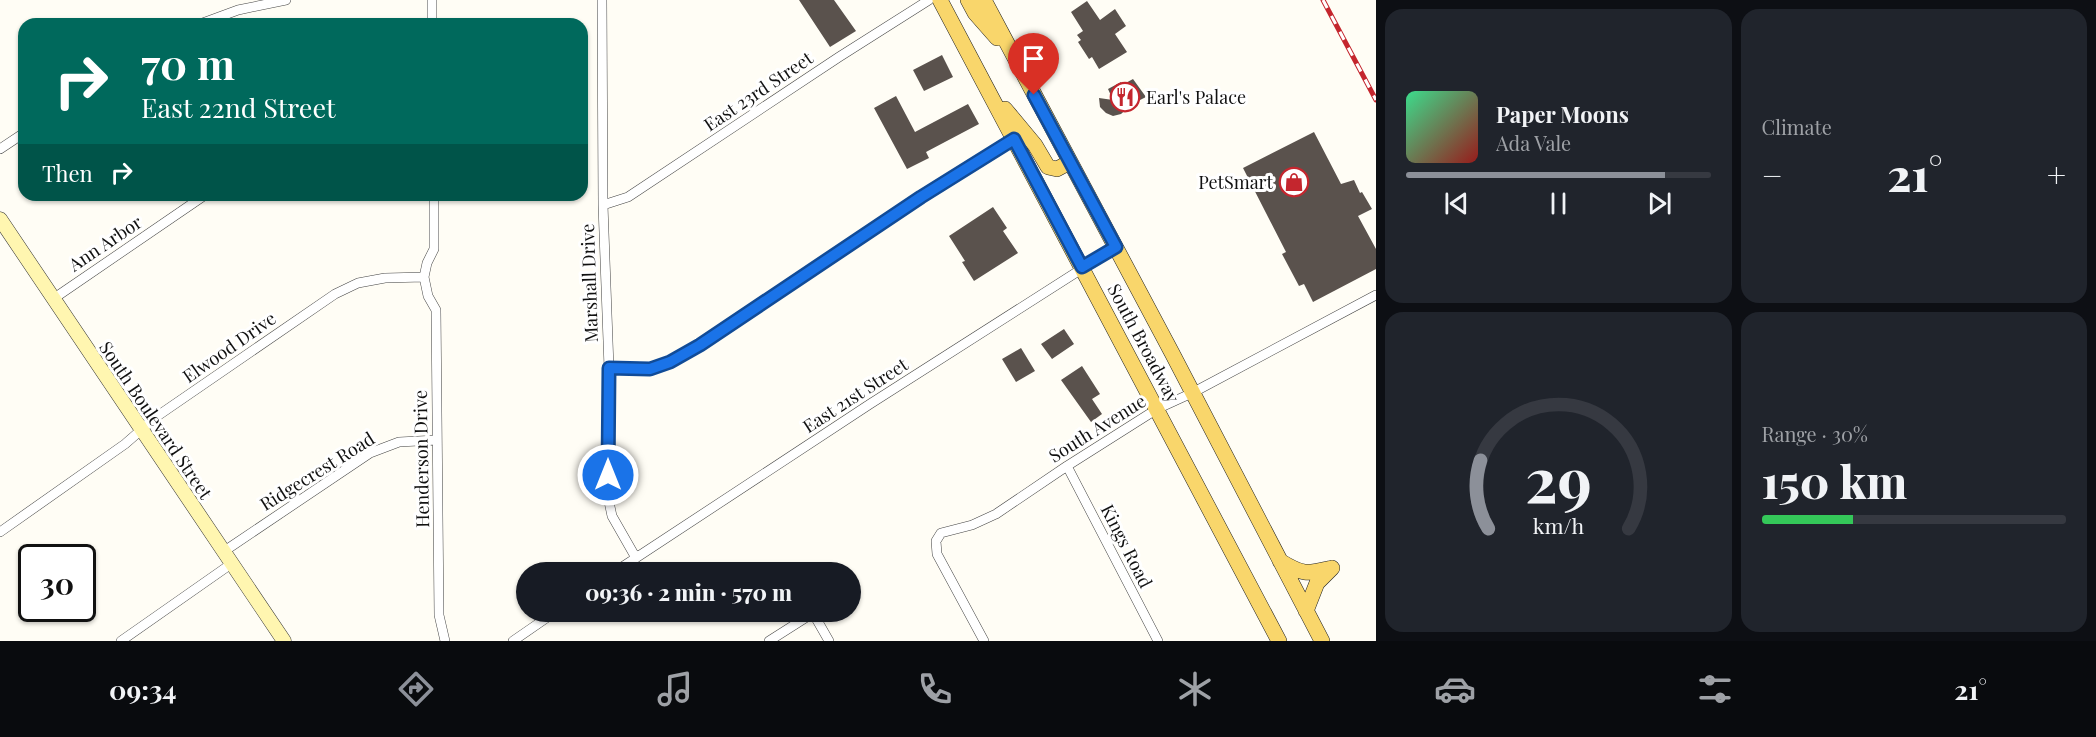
<!DOCTYPE html>
<html lang="en">
<head>
<meta charset="utf-8">
<style>
  body { margin:0; font-family:"Playfair Display",serif; background:#20242c; color:#f1f3f6; height:100vh; display:flex; flex-direction:column; font-size:22px; white-space:nowrap }
  * { box-sizing:border-box; margin:0 }
  p { font-size:20px; color:#9ea1a6 }
  .icon { flex:none; width:33px; height:33px; fill:none; stroke:currentColor; stroke-width:2; stroke-linecap:round; stroke-linejoin:round }
  .map { position:relative; flex:1; overflow:hidden }
  .panel { display:flex; flex-direction:column; gap:9px; padding:9px; background:#0d0f14; width:720px }
  .panel>* { flex:none }
  .hud { position:absolute; left:18px; top:18px; width:570px; height:183px; border-radius:18px; box-shadow:0 2px 4px #0004; background:#00695c; color:#fff; overflow:hidden }
  .speed { position:absolute; left:18px; top:544px; display:flex; gap:12px; font-size:30px; font-weight:700; text-align:center }
  .speed>* { display:grid; place-content:center; width:78px; height:78px; border-radius:50%; background:#171b24; box-shadow:0 2px 4px #0004; line-height:1 }
  .speed .limit { border:3px solid #111; border-radius:9px; background:#fff; color:#111 }
  .pin { position:absolute; display:grid; place-items:center; width:51px; height:51px; color:#fff; margin:-62px -26px; border-radius:50% 50% 50% 0; rotate:-45deg; box-shadow:0 0 6px #0007 }
  .pin .icon { rotate:45deg }
  .me { position:absolute; width:66px; margin:-33px; rotate:0deg; stroke-linejoin:round; filter:drop-shadow(0 0 4px #0008) }
  .turn { display:flex; align-items:center; gap:21px; height:126px; padding:0 24px; font-size:27px }
  .turn .icon { width:78px; height:78px; stroke-width:2.5 }
  .turn b { display:block; font-size:42px; line-height:51px }
  .then { display:flex; align-items:center; height:57px; padding:0 24px; background:#0003; gap:12px; font-size:22px }
  .big { font-size:45px; font-weight:800; line-height:1.1 }
  .panel .tile { flex:1; display:flex; flex-direction:column; justify-content:center; gap:9px; min-width:0; padding:0 21px; border-radius:18px; background:#20242c }
  .panel .dial { align-items:center; gap:0 }
  .dial svg { height:156px; overflow:visible; fill:none; stroke:#363941; stroke-width:7; stroke-linecap:round; text-anchor:middle }
  .dial text { fill:#f1f3f6; stroke:none }
  .song { display:flex; align-items:center; gap:18px }
  .cover { width:72px; height:72px; border-radius:9px; background:linear-gradient(135deg,hsl(150 70% 55%),hsl(0 70% 35%)) }
  .played { height:6px; border-radius:3px; background:linear-gradient(90deg,#8c9099 85%,#363941 85%) }
  .keys { display:flex; justify-content:space-around; direction:ltr }
  .heat { display:flex; justify-content:space-between; align-items:center; font-size:33px; direction:ltr }
  .charge { height:9px; border-radius:4px; background:linear-gradient(90deg,#34c759 30%,#363941 0) }
  .panel .tiles { flex:1; display:grid; gap:9px; grid-template-columns:repeat(2,1fr) }
  .trip { position:absolute; left:516px; top:562px; width:345px; height:60px; border-radius:30px; background:#171b24; box-shadow:0 2px 4px #0004; font-weight:800; line-height:60px; text-align:center }
  .menu { display:flex; height:96px; justify-content:space-around; align-items:center; background:#090b0e; color:#9ea1a6 }
  .menu .icon { width:42px; height:42px }
  .menu .on { color:#8c9099 }
  .menu b { font-size:27px; color:#f1f3f6 }
  main { display:flex; flex:1; min-height:0 }
  .map>svg:first-child { display:block }
</style>
</head>
<body>
<main>
<div class="map">
<svg width="1376" height="641" viewBox="0 0 1376 641">
  <rect width="100%" height="100%" fill="#fffdf5"/>
  <path fill="#5a524d" d="M799,0h35l22,31 -26,16z
    M1087,1l13,19 15,-11 11,17 -11,8 12,18 -28,17 -7,-12 -3,2 -11,-17 3,-2 -4,-5 6,-4 -12,-19z
    M942,55l11,22 -29,14 -11,-21z
    M1133,79l13,18 -14,7 -11,10 -8,2 -7,-3 -6,-6 -1,-9 14,2 -5,-11 13,-7 1,3z
    M896,96l19,36 53,-28 11,20 -53,28 3,6 -22,11 -33,-61z
    M1314,132l27,52 13,-4 6,13 2,-1 10,17 -14,7 18,33v20l-63,33 -9,-18 -5,2 -17,-32 4,-2 -43,-84z
    M993,207l14,21 -4,3 15,22 -44,28 -12,-19 3,-1 -16,-25z
    M1064,329l10,15 -22,15 -11,-15z
    M1021,348l14,23 -19,11 -14,-23z
    M1082,366l18,28 -8,5 10,15 -11,8 -30,-42z"/>
  <g fill="none" stroke-linecap="round" stroke-linejoin="round">
    <g stroke="#444" stroke-width="10">
      <path id="street" d="M432,0v24
        M602,0l1,205 6,163 -1,129 4,19 24,42
        M200,24l38,-14 48,-10
        M0,149l24,-16
        M434,195v54l-7,14 -3,14 4,19 8,14 3,305 6,26
        M603,205l25,-8 211,-140 90,-57
        M53,299l152,-104
        M609,368l41,1 21,-8 29,-16 210,-141 104,-65
        M1067,466l91,175
        M0,532l125,-88 31,-27 179,-123 23,-11 27,-5 39,-1
        M223,552l147,-99 29,-11 38,-2
        M613,573l257,-169 246,-157
        M121,641l110,-77
        M513,641l42,-29
        M769,641l44,-28 16,28
        M984,641l-47,-87 -1,-13 5,-8 31,-8 24,-11 71,-48 90,-57 35,-16 184,-98"/>
    </g>
    <g stroke="#333" stroke-width="15">
      <path id="secondary" d="M0,219l284,422"/>
    </g>
    <g stroke="#222" stroke-width="16">
      <path id="primary" d="M940,0l339,641
        M968,0l7,13 22,25
        M984,0l188,353 150,288
        M1005,109l30,36 13,22 9,2 13,-7
        M1280,561c23,14 26,13 52,7
        M1306,611l11,-28 15,-15"/>
    </g>
    <use href="#street" stroke="#fff" stroke-width="9"/>
    <use href="#secondary" stroke="#fff6b0" stroke-width="14"/>
    <use href="#primary" stroke="#f9d66b" stroke-width="15"/>
    <g stroke="#c4262e" stroke-width="5">
      <path id="rail" d="M1323,0l53,100"/>
    </g>
    <use href="#rail" stroke="#fff" stroke-width="3" stroke-dasharray="9" stroke-linecap="butt"/>
  </g>
  <g fill="none" stroke-linecap="round" stroke-linejoin="round">
    <g stroke="#114b97" stroke-width="15">
      <path id="route" d="M608,475l1,-107 41,1 20,-7 30,-17 221,-148 93,-58 68,128 34,-20 -82,-152"/>
    </g>
    <use href="#route" stroke="#1a73e8" stroke-width="10"/>
  </g>
  <defs>
    <g id="restaurant-ring" transform="scale(1.5)"><circle r="9.5" fill="#fff" stroke="#c4262e" stroke-width="1.5"/><path d="M-5-6h1v4h1v-4h1v4h1v-4h1v5L-1.5 .5V6h-2V.5L-5-1ZM5-6V6H3V1.5H1.5Q1.5-4 5-6Z" fill="#c4262e"/></g>
    <g id="shop-ring" transform="scale(1.5)"><circle r="9.5" fill="#fff" stroke="#c4262e" stroke-width="1.5"/><path d="M-5-2.5h2.3a2.7 3.5 0 0 1 5.4 0H5L5.5 6h-11ZM-1.5-2.5h3a1.5 2.3 0 0 0-3 0Z" fill="#c4262e"/></g>
  </defs>
  <g fill-rule="evenodd">
    <use href="#restaurant-ring" x="1125" y="97"/>
    <use href="#shop-ring" x="1294" y="182"/>
  </g>
  <g text-anchor="middle" dominant-baseline="central" stroke-width="6" stroke-linejoin="round" paint-order="stroke">
    <g font-size="18" fill="#111" stroke="#fff">
      <text transform="translate(758 91) rotate(-34)">East 23rd Street</text>
      <text transform="translate(105 243) rotate(-34)">Ann Arbor</text>
      <text transform="translate(589 283) rotate(-92)">Marshall Drive</text>
      <text transform="translate(1144 343) rotate(62)">South Broadway</text>
      <text transform="translate(229 347) rotate(-35)">Elwood Drive</text>
      <text transform="translate(855 395) rotate(-33)">East 21st Street</text>
      <text transform="translate(156 420) rotate(56)">South Boulevard Street</text>
      <text transform="translate(1097 428) rotate(-32)">South Avenue</text>
      <text transform="translate(421 459) rotate(-91)">Henderson Drive</text>
      <text transform="translate(317 471) rotate(-32)">Ridgecrest Road</text>
      <text transform="translate(1127 546) rotate(63)">Kings Road</text>
    </g>
    <g font-size="18" fill="#111" stroke="#fff" text-anchor="start">
      <text x="1146" y="97">Earl's Palace</text>
      <text x="1273" y="182" text-anchor="end">PetSmart</text>
    </g>
  </g>
</svg>
<div class="speed"><div class="limit">30</div></div>
<div class="pin" style="left:1034px;top:95px;background:#d93025"><svg class="icon" aria-label="arrive" viewBox="0 0 24 24"><path d="M6 21V4h12l-3 4 3 4H6"/></svg></div>
<svg class="me" style="left:608px;top:475px" viewBox="-20 -20 40 40"><circle r="17" fill="#1a73e8" stroke="#fff" stroke-width="3"/><path d="M0-11L8 9 0 5-8 9z" fill="#fff"/></svg>
<div class="trip">09:36 · 2 min · 570 m</div>
<div class="hud">
<div class="turn"><svg class="icon" aria-label="right" viewBox="0 0 24 24"><path d="M7 20v-9h11M14 6l5 5-5 5"/></svg><div><b>70 m</b>East 22nd Street</div></div>
<div class="then">Then<svg class="icon" aria-label="right" viewBox="0 0 24 24"><path d="M7 20v-9h11M14 6l5 5-5 5"/></svg></div>
</div>
</div>
<section class="panel">
<div class="tiles">
<div class="tile">
<div class="song"><i class="cover"></i><div><b>Paper Moons</b><p>Ada Vale</p></div></div>
<div class="played"></div>
<div class="keys"><svg class="icon" aria-label="previous" viewBox="0 0 24 24"><path d="M18 5L8 12l10 7zM5 5v14"/></svg><svg class="icon" aria-label="pause" viewBox="0 0 24 24"><path d="M8 5v14M16 5v14"/></svg><svg class="icon" aria-label="next" viewBox="0 0 24 24"><path d="M6 5l10 7-10 7zM19 5v14"/></svg></div>
</div>
<div class="tile"><p>Climate</p>
<div class="heat"><a>−</a><b class="big">21°</b><a>+</a></div>
</div>
<div class="tile dial"><svg viewBox="0 0 100 80">
<path d="M14 69A42 42 0 1 1 86 69"/>
<path d="M14 69A42 42 0 0 1 10 34" stroke="#8c9099"/>
<text x="50" y="56" font-size="32" font-weight="700">29</text>
<text x="50" y="72" font-size="11">km/h</text>
</svg></div>
<div class="tile"><p>Range · 30%</p><b class="big">150 km</b><div class="charge"></div></div>
</div>
</section>
</main>
<nav class="menu">
<b>09:34</b>
<svg class="icon on" aria-label="directions" viewBox="0 0 24 24"><path d="M12 3l9 9-9 9-9-9zM9 14v-3h6M13 9l2 2-2 2"/></svg>
<svg class="icon" aria-label="music" viewBox="0 0 24 24"><path d="M9 18V5l10-2v13"/><circle cx="6" cy="18" r="3"/><circle cx="16" cy="16" r="3"/></svg>
<svg class="icon" aria-label="phone" viewBox="0 0 24 24"><path d="M5 4h4l2 5-3 2q2 4 5 5l2-3 5 2v4C11 20 4 13 5 4z"/></svg>
<svg class="icon" aria-label="climate" viewBox="0 0 24 24"><path d="M12 3v18M4 7l16 10M4 17L20 7"/></svg>
<svg class="icon" aria-label="car" viewBox="0 0 24 24"><path d="M5 17H2v-5l4-1 3-4h7l3 4 3 1v5h-3M9 17h6M6 11h13"/><circle cx="7" cy="17" r="2"/><circle cx="17" cy="17" r="2"/></svg>
<svg class="icon" aria-label="filters" viewBox="0 0 24 24"><path d="M4 7h16M4 17h16"/><circle cx="9" cy="7" r="2"/><circle cx="15" cy="17" r="2"/></svg>
<b>21°</b>
</nav>
</body>
</html>
